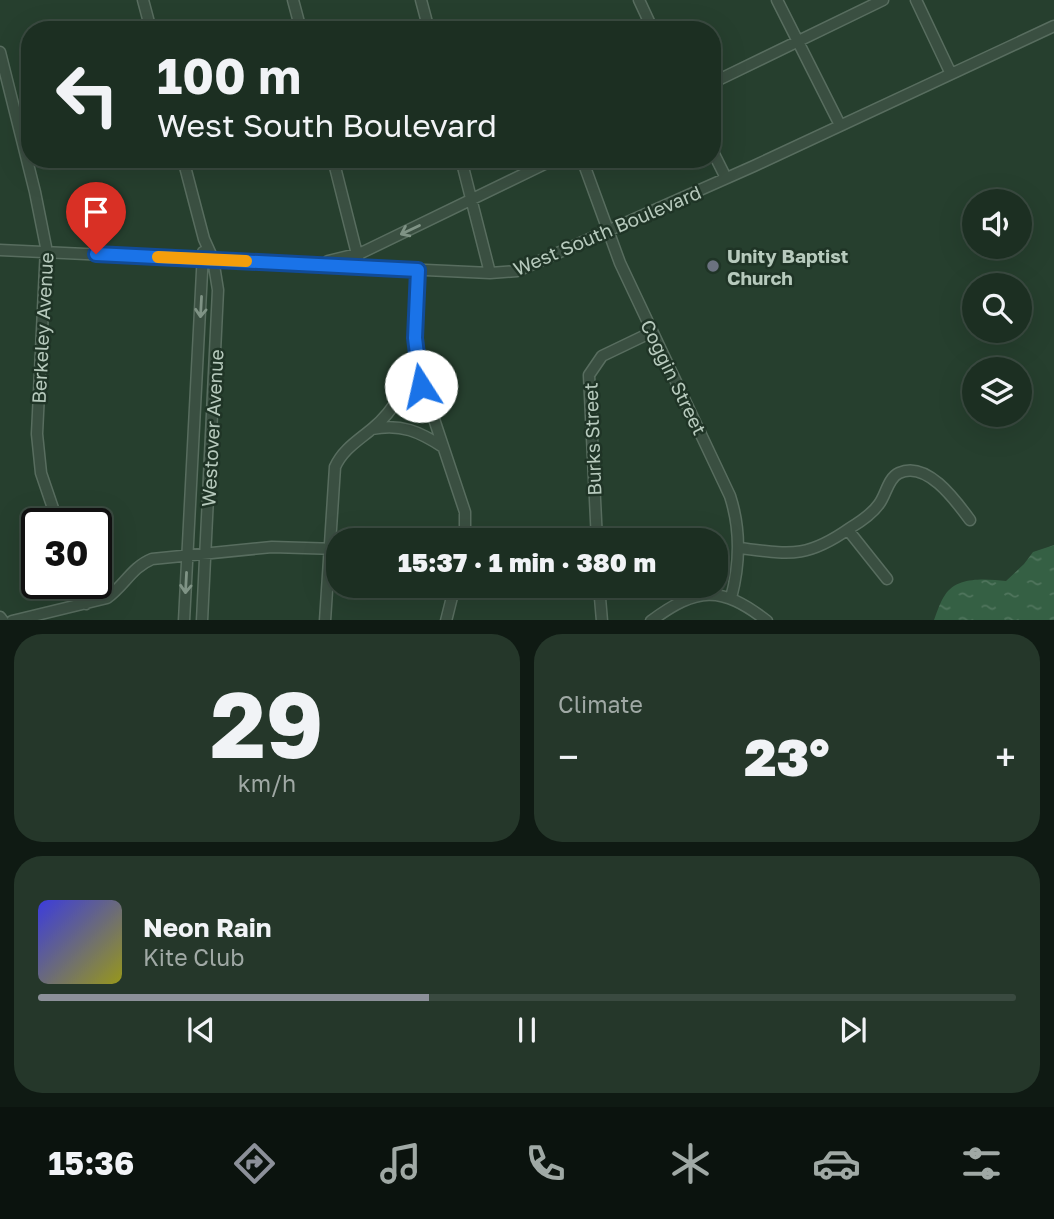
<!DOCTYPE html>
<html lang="en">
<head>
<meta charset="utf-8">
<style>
  body { margin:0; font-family:"Golos Text",sans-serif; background:#25372a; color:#f1f3f6; height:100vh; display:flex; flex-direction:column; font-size:26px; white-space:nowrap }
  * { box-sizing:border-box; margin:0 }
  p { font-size:23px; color:#a0a9a5 }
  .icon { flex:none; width:38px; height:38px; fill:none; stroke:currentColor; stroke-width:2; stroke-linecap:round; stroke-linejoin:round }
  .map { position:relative; height:620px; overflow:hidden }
  .drawer { display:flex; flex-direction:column; gap:14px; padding:14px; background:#0f1a13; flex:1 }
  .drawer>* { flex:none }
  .guide { position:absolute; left:21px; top:21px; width:700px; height:147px; border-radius:28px; box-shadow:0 7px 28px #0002,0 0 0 2px #3a4a40; background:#1c2f22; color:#f1f3f6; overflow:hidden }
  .buttons { position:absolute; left:962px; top:189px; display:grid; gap:14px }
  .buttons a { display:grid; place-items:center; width:70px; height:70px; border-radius:50%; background:#1c2f22; box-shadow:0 7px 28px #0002,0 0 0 2px #3a4a40; font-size:35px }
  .speed { position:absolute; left:21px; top:508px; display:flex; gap:14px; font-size:35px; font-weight:700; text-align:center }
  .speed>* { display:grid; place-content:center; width:91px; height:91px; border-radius:50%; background:#1c2f22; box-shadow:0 7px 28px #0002,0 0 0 2px #3a4a40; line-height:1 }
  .speed .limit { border:4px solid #111; border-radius:10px; background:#fff; color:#111 }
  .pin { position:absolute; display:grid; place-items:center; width:60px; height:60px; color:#fff; margin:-72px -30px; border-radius:50% 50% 50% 0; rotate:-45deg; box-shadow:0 0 7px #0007 }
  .pin .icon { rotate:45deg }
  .me { position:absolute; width:77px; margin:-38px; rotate:350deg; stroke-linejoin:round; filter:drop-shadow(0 0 5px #0008) }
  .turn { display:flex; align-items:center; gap:24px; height:147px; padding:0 21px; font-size:32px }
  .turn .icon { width:91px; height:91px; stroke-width:2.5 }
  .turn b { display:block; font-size:49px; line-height:60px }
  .big { font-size:52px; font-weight:800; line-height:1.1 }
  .drawer .widget { flex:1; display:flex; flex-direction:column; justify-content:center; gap:10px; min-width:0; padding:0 24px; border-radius:28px; background:#25372a }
  .drawer .dial { align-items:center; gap:0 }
  .dial b { font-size:91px; line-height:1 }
  .song { display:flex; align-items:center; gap:21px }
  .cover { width:84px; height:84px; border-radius:10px; background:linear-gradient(135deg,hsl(240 70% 55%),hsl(60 70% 35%)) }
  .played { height:7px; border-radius:4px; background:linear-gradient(90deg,#8c9099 40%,#3a4a40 40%) }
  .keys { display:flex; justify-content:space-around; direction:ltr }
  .heat { display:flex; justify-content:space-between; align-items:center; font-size:38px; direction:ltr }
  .drawer .tiles { flex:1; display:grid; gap:14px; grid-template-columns:1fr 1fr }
  .widget:last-child { grid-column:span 2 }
  .trip { position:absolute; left:326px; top:528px; width:402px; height:70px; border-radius:28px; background:#1c2f22; box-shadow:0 7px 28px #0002,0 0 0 2px #3a4a40; font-weight:800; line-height:70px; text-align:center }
  .tab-bar { display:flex; height:112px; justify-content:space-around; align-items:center; background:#0b130e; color:#a0a9a5 }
  .tab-bar .icon { width:49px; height:49px }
  .tab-bar .on { color:#8c9099 }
  .tab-bar b { font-size:32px; color:#f1f3f6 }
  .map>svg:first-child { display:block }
</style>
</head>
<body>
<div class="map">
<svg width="1054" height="621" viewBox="0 0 1054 621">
  <defs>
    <pattern id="water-ripples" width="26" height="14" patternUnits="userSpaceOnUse" patternTransform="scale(1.75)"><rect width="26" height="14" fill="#356044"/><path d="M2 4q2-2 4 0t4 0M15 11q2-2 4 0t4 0" fill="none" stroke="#50755d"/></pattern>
  </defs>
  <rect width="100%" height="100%" fill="#263f2e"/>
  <path fill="url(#water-ripples)" d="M1054,545v75h-120c3,-8 6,-18 11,-25 12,-19 41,-16 61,-14l18,-17 9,-12z"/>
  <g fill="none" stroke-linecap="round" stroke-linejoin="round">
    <g stroke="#586d5f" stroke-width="13">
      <path id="minor" d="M143,0l8,30
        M293,0l8,30
        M421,0l8,30
        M639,0l14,30
        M777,0l63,125
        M916,0l35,74
        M0,52l35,140 11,55 -9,187 4,39 17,50
        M712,83l171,-83
        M712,150l14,28
        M183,159l21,80 9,20 5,31 -16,331
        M333,159l26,103
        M461,159l29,114
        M582,159l38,104 110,233c11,34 10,68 1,102
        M0,250l490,23 27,-2 237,-105 300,-140
        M328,261l33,-8 194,-94
        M418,270l-3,68 3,33 47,141v21l-8,8
        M372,429c29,-6 48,3 71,18
        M848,530l39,49
        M597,541l-8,-166 13,-19 50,-24
        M739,548c51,6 67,11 111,-20 10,-6 22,-14 29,-24 7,-9 9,-26 20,-31 28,-13 57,28 71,47
        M79,583l7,21
        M599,586l3,35
        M0,617l3,4
        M12,621l95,-23c17,-12 25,-31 45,-39l120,-12 66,2
        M184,621l19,-369
        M325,621l10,-154c8,-18 24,-27 38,-39 23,-19 36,-46 43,-75
        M446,621l6,-24 5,-11
        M651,621c46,-34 70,-36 116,0"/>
    </g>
    <use href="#minor" stroke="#3a4f41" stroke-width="10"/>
  </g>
  <defs><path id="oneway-shaft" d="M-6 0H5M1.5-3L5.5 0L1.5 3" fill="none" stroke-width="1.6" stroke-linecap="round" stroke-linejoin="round" transform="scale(1.75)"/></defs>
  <g stroke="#7f9385">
    <use href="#oneway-shaft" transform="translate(410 230) rotate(155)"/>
    <use href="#oneway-shaft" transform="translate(201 307) rotate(93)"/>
    <use href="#oneway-shaft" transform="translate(186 583) rotate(93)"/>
  </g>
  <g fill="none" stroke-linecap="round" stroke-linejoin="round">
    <g stroke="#114b97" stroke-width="18">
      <path id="route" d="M96,254l322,16 -3,68 6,48"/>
    </g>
    <use href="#route" stroke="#1a73e8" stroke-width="12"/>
    <path stroke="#f59e0b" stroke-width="12" d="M158,257l88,4"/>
  </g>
  <circle fill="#6b7280" stroke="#1f3426" stroke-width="2.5" cx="713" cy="266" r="7"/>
  <g text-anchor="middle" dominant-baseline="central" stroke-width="5" stroke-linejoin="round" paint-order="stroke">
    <g font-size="19" fill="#b7cabd" stroke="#1f3426">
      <text transform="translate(607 230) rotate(-23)">West South Boulevard</text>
      <text transform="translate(42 328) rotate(-87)">Berkeley Avenue</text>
      <text transform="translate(674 377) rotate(64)">Coggin Street</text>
      <text transform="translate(212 428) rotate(-87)">Westover Avenue</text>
      <text transform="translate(592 439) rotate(-92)">Burks Street</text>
    </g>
    <g font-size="19" font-weight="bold" fill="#b7cabd" stroke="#1f3426" text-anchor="start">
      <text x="727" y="255">Unity Baptist<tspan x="727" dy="22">Church</tspan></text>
    </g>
  </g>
</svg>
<div class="buttons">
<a><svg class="icon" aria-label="sound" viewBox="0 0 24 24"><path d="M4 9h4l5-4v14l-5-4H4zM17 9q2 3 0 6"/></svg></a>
<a><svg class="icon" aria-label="search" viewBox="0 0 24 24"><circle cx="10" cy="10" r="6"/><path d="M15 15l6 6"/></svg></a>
<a><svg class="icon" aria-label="layers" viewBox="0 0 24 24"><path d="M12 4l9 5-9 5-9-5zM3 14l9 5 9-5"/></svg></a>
</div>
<div class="speed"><div class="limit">30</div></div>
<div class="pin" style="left:96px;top:254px;background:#d93025"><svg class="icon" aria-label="arrive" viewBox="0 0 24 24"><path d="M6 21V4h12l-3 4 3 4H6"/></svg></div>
<svg class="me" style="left:421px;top:386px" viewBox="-20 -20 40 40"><circle r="19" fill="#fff"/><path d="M0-13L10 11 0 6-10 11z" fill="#1a73e8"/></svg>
<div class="trip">15:37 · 1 min · 380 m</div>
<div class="guide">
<div class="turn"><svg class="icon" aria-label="left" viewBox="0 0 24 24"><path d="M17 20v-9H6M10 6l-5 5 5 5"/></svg><div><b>100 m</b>West South Boulevard</div></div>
</div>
</div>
<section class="drawer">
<div class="tiles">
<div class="widget dial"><b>29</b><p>km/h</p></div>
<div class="widget"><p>Climate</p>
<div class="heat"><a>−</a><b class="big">23°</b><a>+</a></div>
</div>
<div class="widget">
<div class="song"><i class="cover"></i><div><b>Neon Rain</b><p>Kite Club</p></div></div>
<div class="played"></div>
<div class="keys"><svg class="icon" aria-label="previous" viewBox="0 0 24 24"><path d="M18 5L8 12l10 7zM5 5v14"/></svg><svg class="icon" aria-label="pause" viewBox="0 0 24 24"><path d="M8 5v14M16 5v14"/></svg><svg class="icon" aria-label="next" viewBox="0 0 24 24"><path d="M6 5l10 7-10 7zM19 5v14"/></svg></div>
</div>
</div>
</section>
<nav class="tab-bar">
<b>15:36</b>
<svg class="icon on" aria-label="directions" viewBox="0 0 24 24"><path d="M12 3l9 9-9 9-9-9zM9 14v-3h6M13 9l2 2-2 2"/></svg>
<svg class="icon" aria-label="music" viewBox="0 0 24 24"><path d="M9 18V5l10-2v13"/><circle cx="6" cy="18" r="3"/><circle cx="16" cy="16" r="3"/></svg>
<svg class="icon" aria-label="phone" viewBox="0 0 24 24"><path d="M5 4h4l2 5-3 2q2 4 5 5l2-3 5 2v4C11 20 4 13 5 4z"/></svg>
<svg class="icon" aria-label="climate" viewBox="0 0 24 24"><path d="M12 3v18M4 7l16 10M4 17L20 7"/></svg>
<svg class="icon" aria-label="car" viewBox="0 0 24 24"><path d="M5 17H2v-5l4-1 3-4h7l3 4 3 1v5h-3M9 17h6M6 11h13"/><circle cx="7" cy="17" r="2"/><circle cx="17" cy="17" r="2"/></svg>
<svg class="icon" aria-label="filters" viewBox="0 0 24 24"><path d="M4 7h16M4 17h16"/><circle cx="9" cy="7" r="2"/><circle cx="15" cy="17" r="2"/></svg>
</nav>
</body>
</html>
